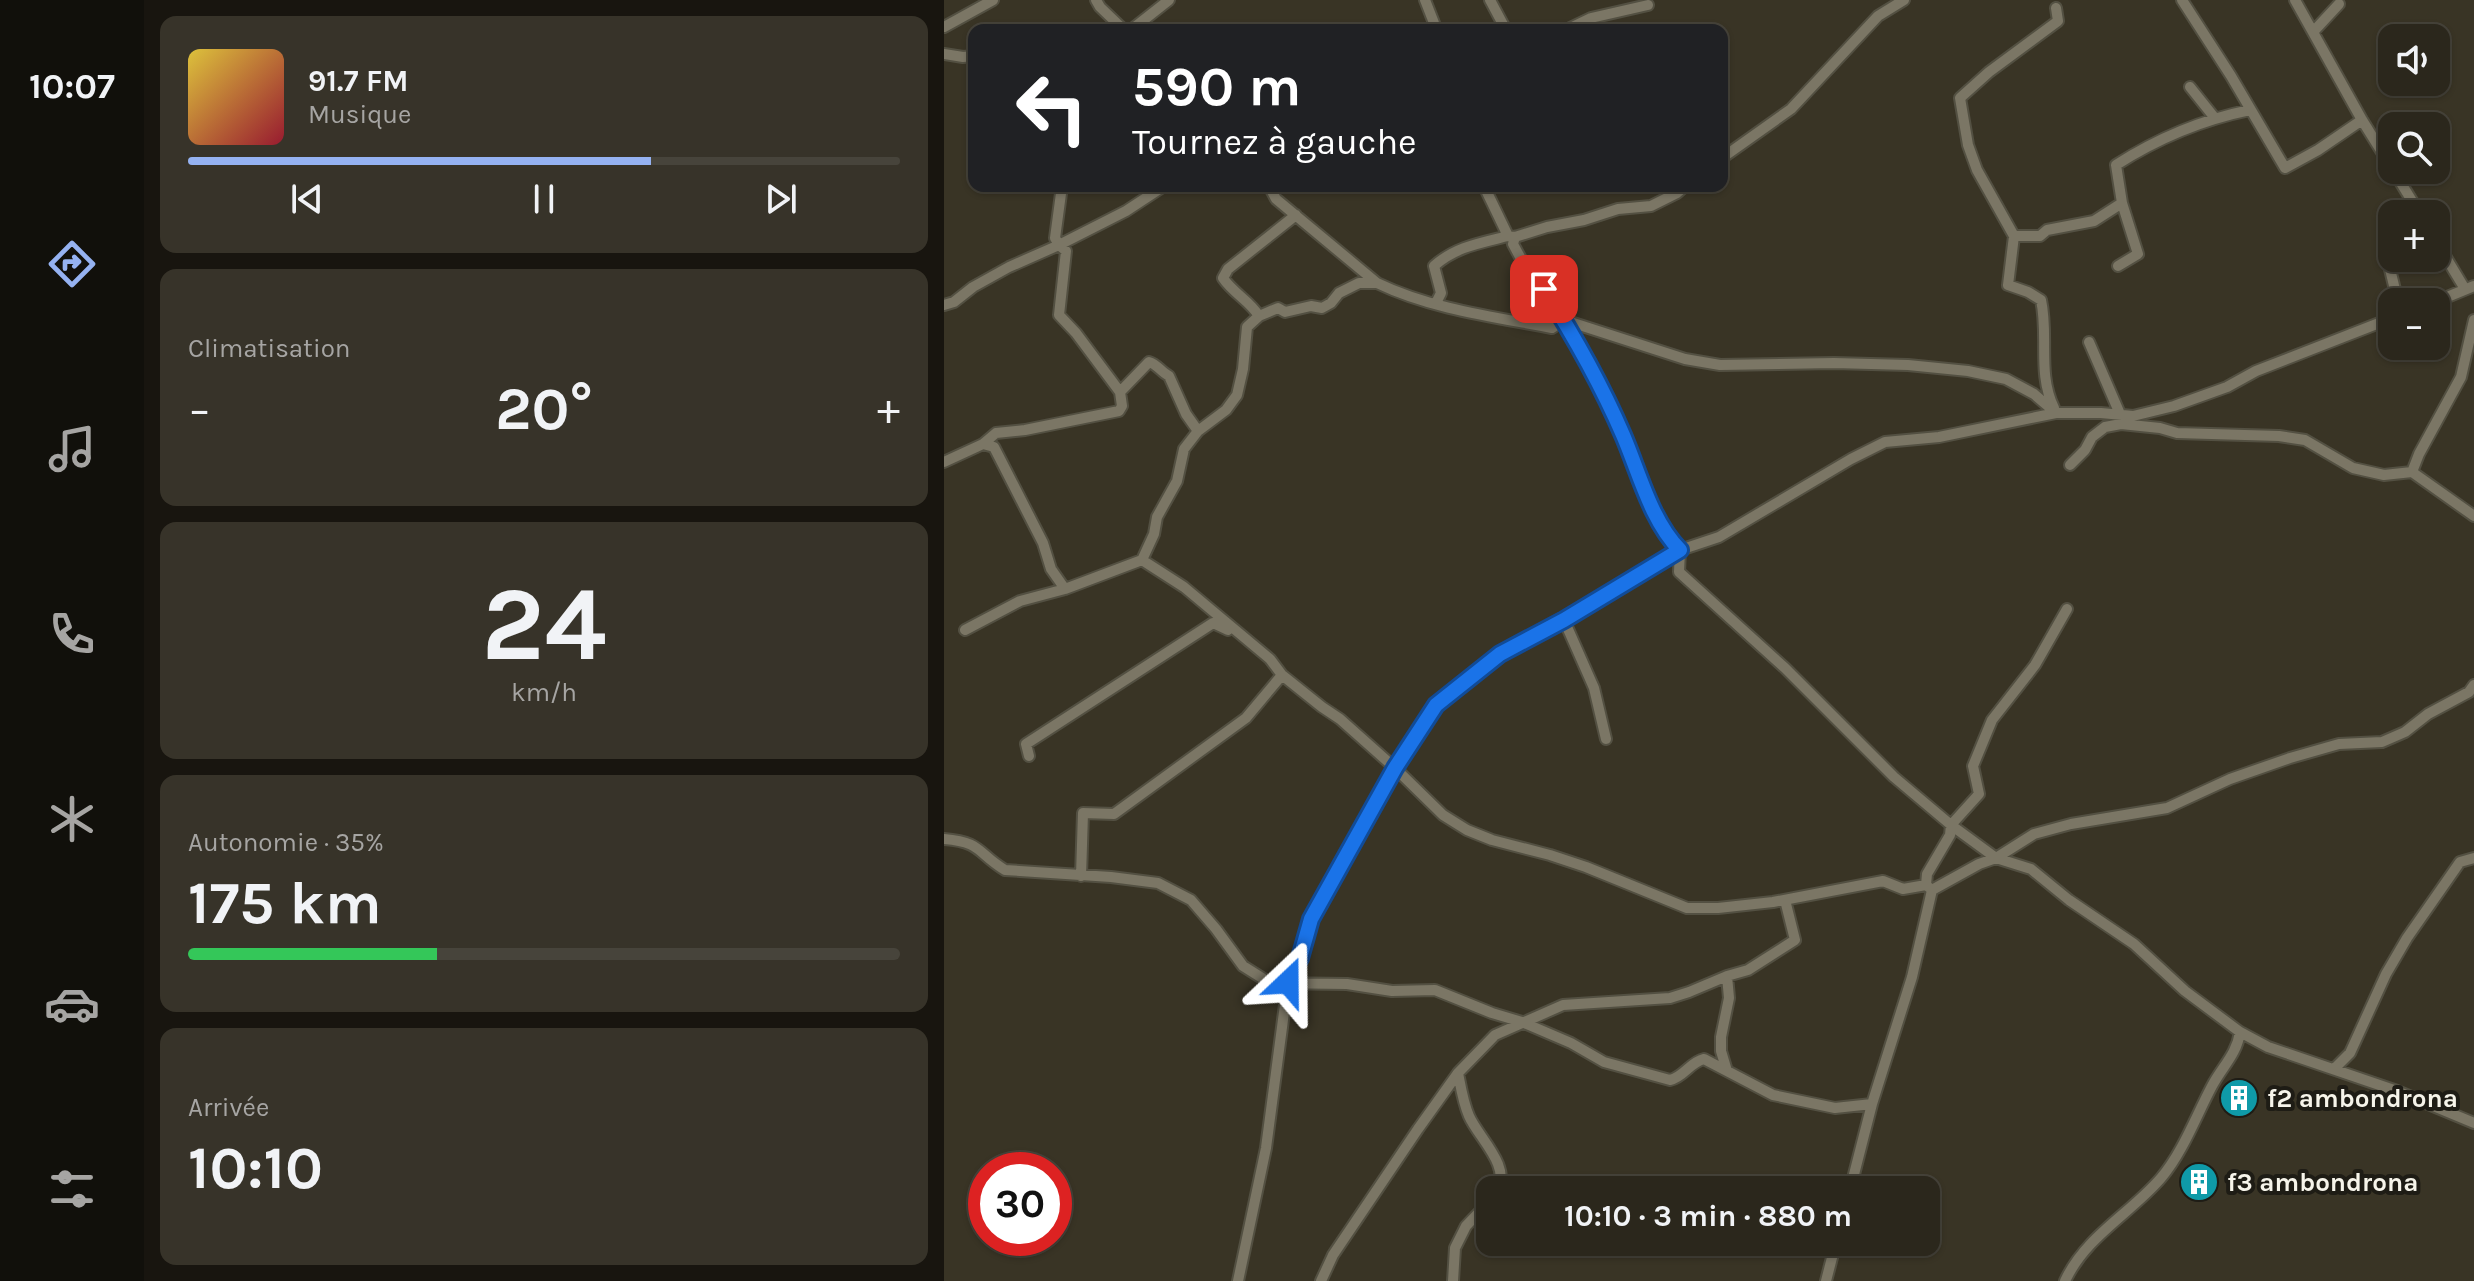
<!DOCTYPE html>
<html lang="fr">
<head>
<meta charset="utf-8">
<style>
  body { margin:0; font-family:Karla,sans-serif; background:#373329; color:#f1f3f6; height:100vh; display:flex; flex-direction:column; font-size:30px; white-space:nowrap }
  * { box-sizing:border-box; margin:0 }
  p { font-size:26px; color:#a6a5a3 }
  .icon { flex:none; width:44px; height:44px; fill:none; stroke:currentColor; stroke-width:2; stroke-linecap:round; stroke-linejoin:round }
  .map { position:relative; flex:1; overflow:hidden }
  .details { display:flex; flex-direction:column; gap:16px; padding:16px; background:#18150f; width:800px }
  .details>* { flex:none }
  .hud { position:absolute; left:24px; top:24px; width:760px; height:168px; border-radius:16px; box-shadow:0 2px 6px #0004,0 0 0 2px #47443b; background:#202124; color:#fff; overflow:hidden }
  .fabs { position:absolute; left:1434px; top:24px; display:grid; gap:16px }
  .fabs a { display:grid; place-items:center; width:72px; height:72px; border-radius:16px; background:#2b271c; box-shadow:0 2px 6px #0004,0 0 0 2px #47443b; font-size:40px }
  .speed { position:absolute; left:24px; top:1152px; display:flex; gap:16px; font-size:40px; font-weight:700; text-align:center }
  .speed>* { display:grid; place-content:center; width:104px; height:104px; border-radius:50%; background:#2b271c; box-shadow:0 2px 6px #0004,0 0 0 2px #47443b; line-height:1 }
  .speed .limit { border:12px solid #d22; background:#fff; color:#111 }
  .pin { position:absolute; display:grid; place-items:center; width:68px; height:68px; color:#fff; margin:-34px; border-radius:16px; box-shadow:0 4px 12px #0006 }
  .me { position:absolute; width:88px; margin:-44px; rotate:23deg; stroke-linejoin:round; filter:drop-shadow(0 0 6px #0008) }
  .turn { display:flex; align-items:center; gap:28px; height:168px; padding:0 32px; font-size:36px }
  .turn .icon { width:104px; height:104px; stroke-width:2.5 }
  .turn b { display:block; font-size:56px; line-height:68px }
  .big { font-size:60px; font-weight:700; line-height:1.1 }
  .details .card { flex:1; display:flex; flex-direction:column; justify-content:center; gap:12px; min-width:0; padding:0 28px; border-radius:16px; background:#373329 }
  .details .dial { align-items:center; gap:0 }
  .dial b { font-size:104px; line-height:1 }
  .song { display:flex; align-items:center; gap:24px }
  .cover { width:96px; height:96px; border-radius:12px; background:linear-gradient(135deg,hsl(50 70% 55%),hsl(350 70% 35%)) }
  .played { height:8px; border-radius:4px; background:linear-gradient(90deg,#95b2f1 65%,#47443b 65%) }
  .keys { display:flex; justify-content:space-around; direction:ltr }
  .heat { display:flex; justify-content:space-between; align-items:center; font-size:44px; direction:ltr }
  .charge { height:12px; border-radius:6px; background:linear-gradient(90deg,#34c759 35%,#47443b 0) }
  .trip { position:absolute; left:532px; top:1176px; width:464px; height:80px; border-radius:16px; background:#2b271c; box-shadow:0 2px 6px #0004,0 0 0 2px #47443b; font-weight:700; line-height:80px; text-align:center }
  main { display:flex; flex:1; min-height:0 }
  .tab-bar { display:flex; flex-direction:column; width:144px; justify-content:space-around; align-items:center; background:#11100b; color:#a6a5a3 }
  .tab-bar .icon { width:56px; height:56px }
  .tab-bar .current { color:#95b2f1 }
  .tab-bar b { font-size:36px; color:#f1f3f6 }
  .map>svg:first-child { display:block }
</style>
</head>
<body>
<main>
<nav class="tab-bar">
<b>10:07</b>
<svg class="icon current" aria-label="directions" viewBox="0 0 24 24"><path d="M12 3l9 9-9 9-9-9zM9 14v-3h6M13 9l2 2-2 2"/></svg>
<svg class="icon" aria-label="music" viewBox="0 0 24 24"><path d="M9 18V5l10-2v13"/><circle cx="6" cy="18" r="3"/><circle cx="16" cy="16" r="3"/></svg>
<svg class="icon" aria-label="phone" viewBox="0 0 24 24"><path d="M5 4h4l2 5-3 2q2 4 5 5l2-3 5 2v4C11 20 4 13 5 4z"/></svg>
<svg class="icon" aria-label="climate" viewBox="0 0 24 24"><path d="M12 3v18M4 7l16 10M4 17L20 7"/></svg>
<svg class="icon" aria-label="car" viewBox="0 0 24 24"><path d="M5 17H2v-5l4-1 3-4h7l3 4 3 1v5h-3M9 17h6M6 11h13"/><circle cx="7" cy="17" r="2"/><circle cx="17" cy="17" r="2"/></svg>
<svg class="icon" aria-label="filters" viewBox="0 0 24 24"><path d="M4 7h16M4 17h16"/><circle cx="9" cy="7" r="2"/><circle cx="15" cy="17" r="2"/></svg>
</nav>
<section class="details">
<div class="card">
<div class="song"><i class="cover"></i><div><b>91.7 FM</b><p>Musique</p></div></div>
<div class="played"></div>
<div class="keys"><svg class="icon" aria-label="previous" viewBox="0 0 24 24"><path d="M18 5L8 12l10 7zM5 5v14"/></svg><svg class="icon" aria-label="pause" viewBox="0 0 24 24"><path d="M8 5v14M16 5v14"/></svg><svg class="icon" aria-label="next" viewBox="0 0 24 24"><path d="M6 5l10 7-10 7zM19 5v14"/></svg></div>
</div>
<div class="card"><p>Climatisation</p>
<div class="heat"><a>−</a><b class="big">20°</b><a>+</a></div>
</div>
<div class="card dial"><b>24</b><p>km/h</p></div>
<div class="card"><p>Autonomie · 35%</p><b class="big">175 km</b><div class="charge"></div></div>
<div class="card"><p>Arrivée</p><b class="big">10:10</b></div>
</section>
<div class="map">
<svg width="1530" height="1281" viewBox="0 0 1530 1281">
  <rect width="100%" height="100%" fill="#393425"/>
  <g fill="none" stroke-linecap="round" stroke-linejoin="round">
    <g stroke="#535042" stroke-width="14">
      <path id="minor" d="M152,0l4,7 24,23
        M481,0l9,23v7
        M546,0l16,30
        M1238,0l49,76 54,92 33,-18 44,-30
        M1351,0l67,120 30,48
        M0,27l49,-27
        M187,30l38,-30
        M622,30l25,-12 57,-13
        M1369,32l26,-28
        M0,54l19,3 11,-1
        M1246,87l24,30
        M778,158l69,-49 87,-93 26,-16
        M1449,170l27,44
        M325,186l7,13 101,84c54,26 117,34 175,45l12,-8 4,3
        M540,186l24,50 7,1 -2,7 35,65 16,11 121,39 35,6 114,-2 74,2 60,6 38,8 28,15 22,19
        M1070,236h26l7,-6 47,-9 28,-18 -6,-38c42,-27 85,-45 134,-55
        M571,237l32,-10 37,-7 34,-11 33,-3 26,-13 8,-7
        M1492,241l29,48
        M1445,265l9,37
        M1174,266l20,-12 -16,-51
        M600,289c29,45 54,92 76,141 18,37 31,91 60,120l-1,22 106,96 109,109 57,48 45,33 35,11 38,31 65,44 51,47 55,41 28,15 129,44 77,32
        M1491,302l39,-16
        M492,303l5,-10 -7,-27c21,-19 46,-23 74,-30
        M0,305l10,-3 19,-15 36,-20 50,-22 67,-34 38,-25
        M315,316c-9,-15 -26,-23 -36,-38l5,-9 68,-54
        M1530,320l-13,57 -42,77 -7,18 62,44
        M1145,342l31,72
        M176,392l29,-30c8,2 12,10 20,14l17,38 12,17
        M1110,408c-17,-35 -5,-72 -13,-108l-13,-8 -20,-7 6,-49 -37,-66 -9,-25 -8,-47 29,-26 69,-51 -2,-13
        M39,444l13,-11 29,-3 94,-19 3,-5 -2,-14 -44,-59 -17,-18 7,-64 -7,-6 -4,-7 7,-52
        M0,462l39,-18 11,3 49,96 8,26 14,20
        M1126,465l15,-15 7,-13 13,-10 16,-3 39,4 17,5 102,3 26,4 48,28 31,7 28,-3
        M198,560l42,27 86,72 12,16 40,32 18,12 55,49 48,47 24,15 25,10 58,15 36,12 101,41h31l55,-6 110,-21 20,8 23,-4 6,5
        M620,620l30,68 12,51
        M21,630l55,-29 45,-12 77,-29 12,-26 3,-17 20,-36 7,-32 14,-18 28,-21 11,-15 6,-26 4,-42 12,-11 19,-8 7,4 26,-6 11,2 9,-5 8,-10 20,-10h18
        M85,756l-3,-12 187,-121 15,7
        M0,839c38,3 33,14 61,31l106,7 47,6 33,17 25,29 27,37 27,17 77,1 45,7 43,-1 57,23 30,9 49,21 33,19 66,18c14,-3 20,-18 34,-21l69,36 62,13 37,-4
        M137,876l2,-63 31,1 132,-96 36,-43
        M982,885l1,-11 23,-39 1,-10 28,-31 -6,-28 19,-46 43,-55 32,-56
        M783,976l2,22 -8,39v14l6,20
        M1390,1069l16,-16 36,-79 21,-36 53,-76 14,-4
        M514,1073c3,15 5,29 11,43 9,21 43,51 28,74
        M906,1190l22,-86 40,-127 20,-87 47,-26 17,-6 38,-24 37,-10 96,-16 63,-29 60,-21 49,-14 43,-2 23,-10 23,-18 41,-22 5,-7
        M294,1281l28,-133 22,-166 12,-24 11,-39 84,-151 41,-63 64,-51 64,-34 116,-70 39,-13 132,-78 34,-17 54,-5 117,-24h45l32,3 41,-10 53,-19 29,-16 136,-53
        M377,1281l12,-26 85,-126 40,-56 37,-38 68,-30 107,-7 19,-6 38,-16 21,-6 47,-30 -10,-40
        M509,1281l2,-33 11,-22 24,-25
        M882,1281l10,-39
        M1121,1281c21,-45 65,-67 96,-103 22,-26 35,-62 51,-92 10,-19 25,-32 28,-54"/>
    </g>
    <use href="#minor" stroke="#7b7665" stroke-width="10"/>
  </g>
  <g fill="none" stroke-linecap="round" stroke-linejoin="round">
    <g stroke="#114b97" stroke-width="20">
      <path id="route" d="M344,982l12,-24 11,-39 84,-151 41,-63 64,-51 64,-34 116,-70c-29,-29 -41,-78 -57,-115 -22,-51 -49,-99 -79,-146"/>
    </g>
    <use href="#route" stroke="#1a73e8" stroke-width="14"/>
  </g>
  <defs>
    <g id="building-disc" transform="scale(2)"><circle r="9.5" fill="#0f9aa8" stroke="#1e1c15"/><path d="M-4-6H4V6H1V3H-1V6H-4ZM-2.5-4.3h1.7v1.8h-1.7ZM.8-4.3h1.7v1.8H.8ZM-2.5-1h1.7V.8h-1.7ZM.8-1h1.7V.8H.8Z" fill="#fff"/></g>
  </defs>
  <g fill-rule="evenodd">
    <use href="#building-disc" x="1295" y="1098"/>
    <use href="#building-disc" x="1255" y="1182"/>
  </g>
  <g text-anchor="middle" dominant-baseline="central" stroke-width="8" stroke-linejoin="round" paint-order="stroke">
    <g font-size="26" font-weight="bold" fill="#f6f4ea" stroke="#1e1c15" text-anchor="start">
      <text x="1323" y="1098">f2 ambondrona</text>
      <text x="1283" y="1182">f3 ambondrona</text>
    </g>
  </g>
</svg>
<div class="fabs">
<a><svg class="icon" aria-label="sound" viewBox="0 0 24 24"><path d="M4 9h4l5-4v14l-5-4H4zM17 9q2 3 0 6"/></svg></a>
<a><svg class="icon" aria-label="search" viewBox="0 0 24 24"><circle cx="10" cy="10" r="6"/><path d="M15 15l6 6"/></svg></a>
<a>+</a>
<a>−</a>
</div>
<div class="speed"><div class="limit">30</div></div>
<div class="pin" style="left:600px;top:289px;background:#d93025"><svg class="icon" aria-label="arrive" viewBox="0 0 24 24"><path d="M6 21V4h12l-3 4 3 4H6"/></svg></div>
<svg class="me" style="left:344px;top:982px" viewBox="-20 -20 40 40"><path d="M0-17L14 15 0 8-14 15z" fill="#1a73e8" stroke="#fff" stroke-width="4"/></svg>
<div class="trip">10:10 · 3 min · 880 m</div>
<div class="hud">
<div class="turn"><svg class="icon" aria-label="left" viewBox="0 0 24 24"><path d="M17 20v-9H6M10 6l-5 5 5 5"/></svg><div><b>590 m</b>Tournez à gauche</div></div>
</div>
</div>
</main>
</body>
</html>
